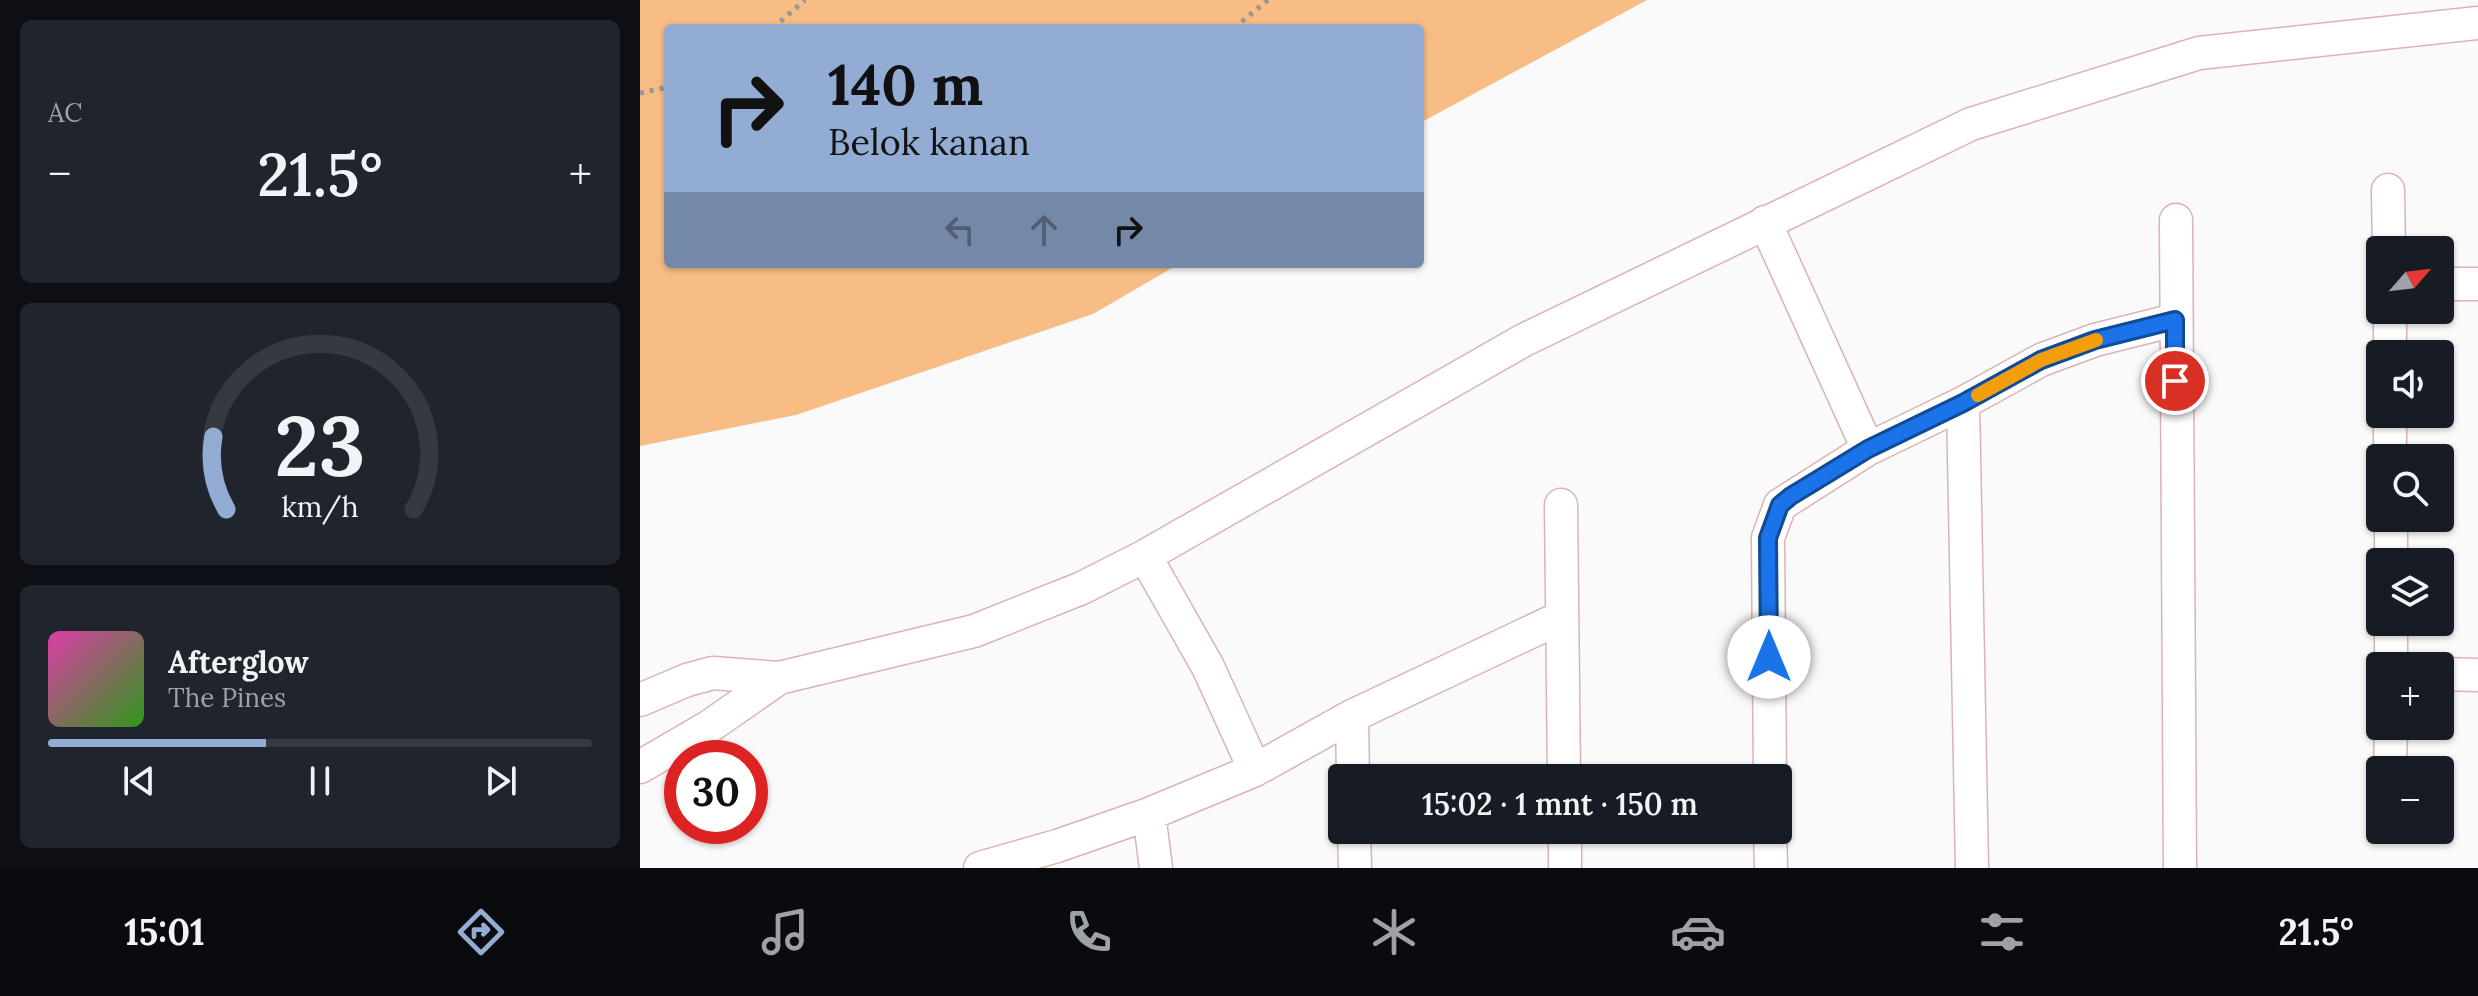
<!DOCTYPE html>
<html lang="id">
<head>
<meta charset="utf-8">
<style>
  body { margin:0; font-family:Lora,serif; background:#20242c; color:#f1f3f6; height:100vh; display:flex; flex-direction:column; font-size:30px; white-space:nowrap }
  * { box-sizing:border-box; margin:0 }
  p { font-size:26px; color:#9ea1a6 }
  .icon { flex:none; width:44px; height:44px; fill:none; stroke:currentColor; stroke-width:2; stroke-linecap:round; stroke-linejoin:round }
  .map { position:relative; flex:1; overflow:hidden }
  .details { display:flex; flex-direction:column; gap:20px; padding:20px; background:#0d0f14; width:640px }
  .details>* { flex:none }
  .banner { position:absolute; left:24px; top:24px; width:760px; height:244px; border-radius:8px; box-shadow:0 2px 6px #0004; background:#92acd3; color:#111; overflow:hidden }
  .needle { width:52px; rotate:62deg }
  .fabs { position:absolute; left:1726px; top:236px; display:grid; gap:16px }
  .fabs a { display:grid; place-items:center; width:88px; height:88px; border-radius:8px; background:#171b24; box-shadow:0 2px 6px #0004; font-size:40px }
  .speed { position:absolute; left:24px; top:740px; display:flex; gap:16px; font-size:40px; font-weight:700; text-align:center }
  .speed>* { display:grid; place-content:center; width:104px; height:104px; border-radius:50%; background:#171b24; box-shadow:0 2px 6px #0004; line-height:1 }
  .speed .limit { border:12px solid #d22; background:#fff; color:#111 }
  .pin { position:absolute; display:grid; place-items:center; width:68px; height:68px; color:#fff; margin:-34px; border:4px solid #fff; border-radius:50%; box-shadow:0 2px 8px #0007 }
  .me { position:absolute; width:88px; margin:-44px; rotate:0deg; stroke-linejoin:round; filter:drop-shadow(0 0 6px #0008) }
  .turn { display:flex; align-items:center; gap:28px; height:168px; padding:0 32px; font-size:36px }
  .turn .icon { width:104px; height:104px; stroke-width:2.5 }
  .turn b { display:block; font-size:56px; line-height:68px }
  .lanes { display:flex; align-items:center; height:76px; padding:0 32px; background:#0003; justify-content:center; gap:40px; direction:ltr }
  .lanes .off { opacity:.35 }
  .big { font-size:60px; font-weight:600; line-height:1.1 }
  .details .widget { flex:1; display:flex; flex-direction:column; justify-content:center; gap:12px; min-width:0; padding:0 28px; border-radius:12px; background:#20242c }
  .details .dial { align-items:center; gap:0 }
  .dial svg { height:208px; overflow:visible; fill:none; stroke:#363941; stroke-width:7; stroke-linecap:round; text-anchor:middle }
  .dial text { fill:#f1f3f6; stroke:none }
  .song { display:flex; align-items:center; gap:24px }
  .cover { width:96px; height:96px; border-radius:12px; background:linear-gradient(135deg,hsl(320 70% 55%),hsl(110 70% 35%)) }
  .played { height:8px; border-radius:4px; background:linear-gradient(90deg,#92acd3 40%,#363941 40%) }
  .keys { display:flex; justify-content:space-around; direction:ltr }
  .heat { display:flex; justify-content:space-between; align-items:center; font-size:44px; direction:ltr }
  .trip { position:absolute; left:688px; top:764px; width:464px; height:80px; border-radius:8px; background:#171b24; box-shadow:0 2px 6px #0004; font-weight:600; line-height:80px; text-align:center }
  .menu { display:flex; height:128px; justify-content:space-around; align-items:center; background:#090b0e; color:#9ea1a6 }
  .menu .icon { width:56px; height:56px }
  .menu .current { color:#92acd3 }
  .menu b { font-size:36px; color:#f1f3f6 }
  main { display:flex; flex:1; min-height:0 }
  .map>svg:first-child { display:block }
</style>
</head>
<body>
<main>
<section class="details">
<div class="widget"><p>AC</p>
<div class="heat"><a>−</a><b class="big">21.5°</b><a>+</a></div>
</div>
<div class="widget dial"><svg viewBox="0 0 100 80">
<path d="M14 69A42 42 0 1 1 86 69"/>
<path d="M14 69A42 42 0 0 1 9 41" stroke="#92acd3"/>
<text x="50" y="56" font-size="32" font-weight="700">23</text>
<text x="50" y="72" font-size="11">km/h</text>
</svg></div>
<div class="widget">
<div class="song"><i class="cover"></i><div><b>Afterglow</b><p>The Pines</p></div></div>
<div class="played"></div>
<div class="keys"><svg class="icon" aria-label="previous" viewBox="0 0 24 24"><path d="M18 5L8 12l10 7zM5 5v14"/></svg><svg class="icon" aria-label="pause" viewBox="0 0 24 24"><path d="M8 5v14M16 5v14"/></svg><svg class="icon" aria-label="next" viewBox="0 0 24 24"><path d="M6 5l10 7-10 7zM19 5v14"/></svg></div>
</div>
</section>
<div class="map">
<svg width="1838" height="868" viewBox="0 0 1838 868">
  <rect width="100%" height="100%" fill="#fafafa"/>
  <path fill="#f8bd85" d="M0,0h1007l-227,123v-95h-752v236h511l-86,50 -297,101 -156,31z"/>
  <g fill="none" stroke-linecap="round" stroke-linejoin="round">
    <g stroke="#dcb3b4" stroke-width="35">
      <path id="street" d="M1748,190l1,60
        M1536,220l4,648
        M1125,222l103,227
        M1800,284h38
        M1750,310v44
        M1323,403l9,465
        M1750,414v44
        M921,505l3,273
        M1751,518v44
        M505,556l63,111 47,103
        M1751,622v44
        M1800,674l38,1
        M0,700l47,-20 26,-7 66,5 195,-47 108,-43 63,-32 379,-216 447,-216 228,-71 279,-30
        M712,716l1,62
        M0,767l70,-41 69,-48
        M1750,770l1,-44
        M1130,778l-2,-240 12,-33 88,-56 95,-46 78,-43 54,-20 80,-20
        M509,814l7,54
        M714,830l1,38
        M925,830v38
        M1130,830l1,38
        M340,868l77,-22 92,-32 106,-44 97,-54 208,-98"/>
    </g>
    <path stroke="#9c9595" stroke-width="5" stroke-dasharray="4 6" stroke-linecap="butt" d="M133,28l32,-28
      M594,28l34,-28
      M0,93l28,-6"/>
    <use href="#street" stroke="#fff" stroke-width="32"/>
  </g>
  <g fill="none" stroke-linecap="round" stroke-linejoin="round">
    <g stroke="#114b97" stroke-width="20">
      <path id="route" d="M1129,657l-1,-119 12,-33 11,-9 77,-47 95,-46 78,-43 54,-20 80,-20v61"/>
    </g>
    <use href="#route" stroke="#1a73e8" stroke-width="14"/>
    <path stroke="#f59e0b" stroke-width="14" d="M1338,395l63,-35 55,-20"/>
  </g>
</svg>
<div class="fabs">
<a><svg class="needle" viewBox="-14 -14 28 28"><path d="M0-13l5 13h-10z" fill="#e53935"/><path d="M0 13l5-13h-10z" fill="#9ea1a6"/></svg></a>
<a><svg class="icon" aria-label="sound" viewBox="0 0 24 24"><path d="M4 9h4l5-4v14l-5-4H4zM17 9q2 3 0 6"/></svg></a>
<a><svg class="icon" aria-label="search" viewBox="0 0 24 24"><circle cx="10" cy="10" r="6"/><path d="M15 15l6 6"/></svg></a>
<a><svg class="icon" aria-label="layers" viewBox="0 0 24 24"><path d="M12 4l9 5-9 5-9-5zM3 14l9 5 9-5"/></svg></a>
<a>+</a>
<a>−</a>
</div>
<div class="speed"><div class="limit">30</div></div>
<div class="pin" style="left:1535px;top:381px;background:#d93025"><svg class="icon" aria-label="arrive" viewBox="0 0 24 24"><path d="M6 21V4h12l-3 4 3 4H6"/></svg></div>
<svg class="me" style="left:1129px;top:657px" viewBox="-20 -20 40 40"><circle r="19" fill="#fff"/><path d="M0-13L10 11 0 6-10 11z" fill="#1a73e8"/></svg>
<div class="trip">15:02 · 1 mnt · 150 m</div>
<div class="banner">
<div class="turn"><svg class="icon" aria-label="right" viewBox="0 0 24 24"><path d="M7 20v-9h11M14 6l5 5-5 5"/></svg><div><b>140 m</b>Belok kanan</div></div>
<div class="lanes"><svg class="icon off" aria-label="left" viewBox="0 0 24 24"><path d="M17 20v-9H6M10 6l-5 5 5 5"/></svg><svg class="icon off" aria-label="ahead" viewBox="0 0 24 24"><path d="M12 20V5M6 11l6-6 6 6"/></svg><svg class="icon" aria-label="right" viewBox="0 0 24 24"><path d="M7 20v-9h11M14 6l5 5-5 5"/></svg></div>
</div>
</div>
</main>
<nav class="menu">
<b>15:01</b>
<svg class="icon current" aria-label="directions" viewBox="0 0 24 24"><path d="M12 3l9 9-9 9-9-9zM9 14v-3h6M13 9l2 2-2 2"/></svg>
<svg class="icon" aria-label="music" viewBox="0 0 24 24"><path d="M9 18V5l10-2v13"/><circle cx="6" cy="18" r="3"/><circle cx="16" cy="16" r="3"/></svg>
<svg class="icon" aria-label="phone" viewBox="0 0 24 24"><path d="M5 4h4l2 5-3 2q2 4 5 5l2-3 5 2v4C11 20 4 13 5 4z"/></svg>
<svg class="icon" aria-label="climate" viewBox="0 0 24 24"><path d="M12 3v18M4 7l16 10M4 17L20 7"/></svg>
<svg class="icon" aria-label="car" viewBox="0 0 24 24"><path d="M5 17H2v-5l4-1 3-4h7l3 4 3 1v5h-3M9 17h6M6 11h13"/><circle cx="7" cy="17" r="2"/><circle cx="17" cy="17" r="2"/></svg>
<svg class="icon" aria-label="filters" viewBox="0 0 24 24"><path d="M4 7h16M4 17h16"/><circle cx="9" cy="7" r="2"/><circle cx="15" cy="17" r="2"/></svg>
<b>21.5°</b>
</nav>
</body>
</html>
